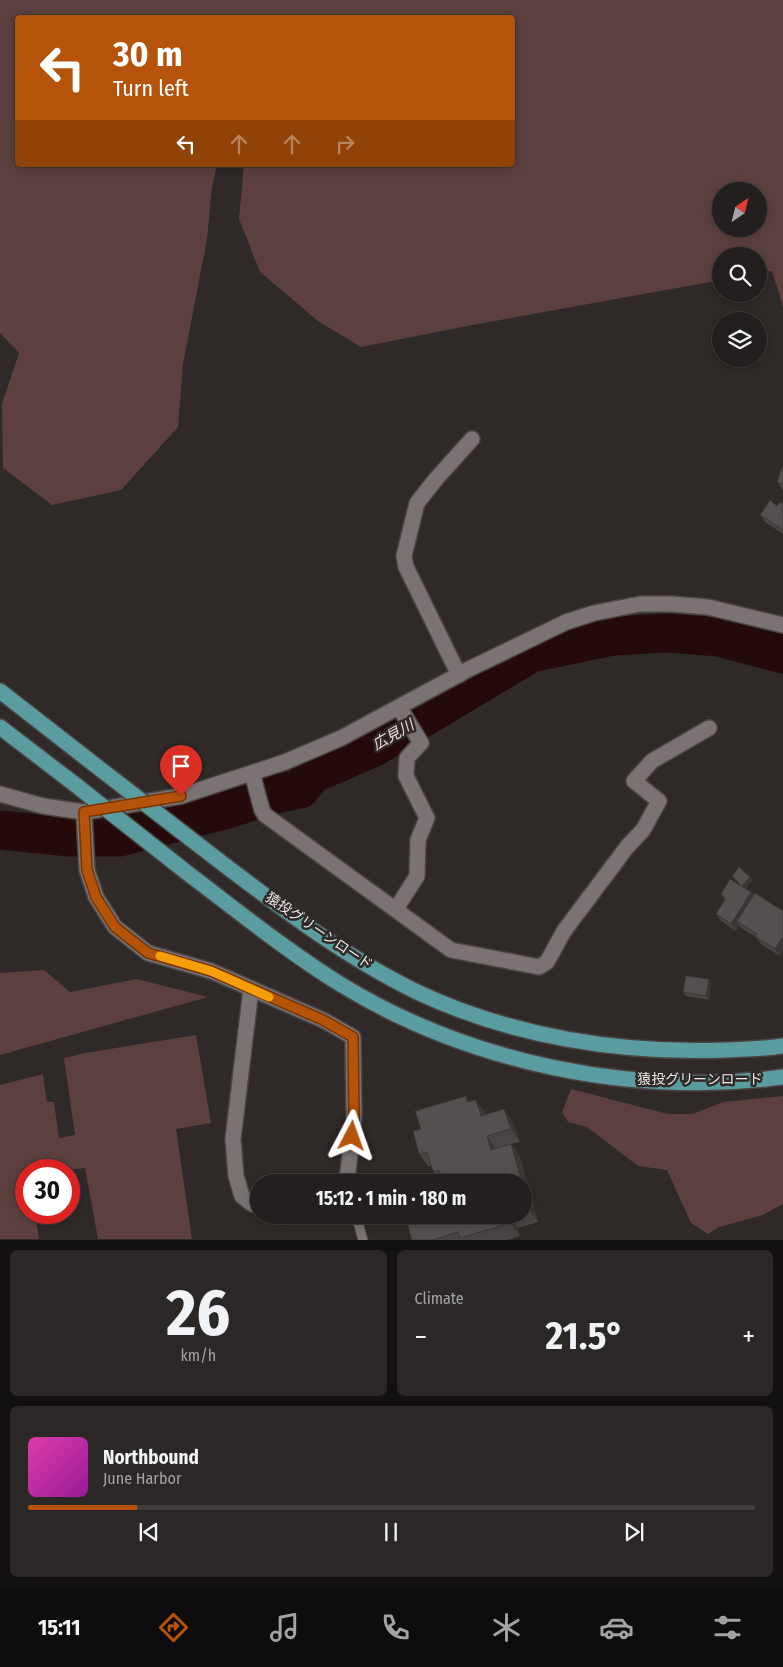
<!DOCTYPE html>
<html lang="en">
<head>
<meta charset="utf-8">
<style>
  body { margin:0; font-family:"Fira Sans Condensed","Noto Sans JP",sans-serif; background:#2b2727; color:#f1f3f6; height:100vh; display:flex; flex-direction:column; font-size:19px; white-space:nowrap }
  * { box-sizing:border-box; margin:0 }
  p { font-size:16px; color:#a3a2a4 }
  .icon { flex:none; width:28px; height:28px; fill:none; stroke:currentColor; stroke-width:2; stroke-linecap:round; stroke-linejoin:round }
  .map { position:relative; height:1240px; overflow:hidden }
  .sheet { display:flex; flex-direction:column; gap:10px; padding:10px; background:#131110; flex:1 }
  .sheet>* { flex:none }
  .hud { position:absolute; left:15px; top:15px; width:500px; height:152px; border-radius:5px; box-shadow:0 2px 12px #0003,0 0 0 1px #403d3c; background:#b45309; color:#fff; overflow:hidden }
  .needle { width:32px; rotate:35deg }
  .controls { position:absolute; left:712px; top:182px; display:grid; gap:10px }
  .controls a { display:grid; place-items:center; width:55px; height:55px; border-radius:50%; background:#231f1e; box-shadow:0 2px 12px #0003,0 0 0 1px #403d3c; font-size:25px }
  .speed { position:absolute; left:15px; top:1159px; display:flex; gap:10px; font-size:25px; font-weight:700; text-align:center }
  .speed>* { display:grid; place-content:center; width:65px; height:65px; border-radius:50%; background:#231f1e; box-shadow:0 2px 12px #0003,0 0 0 1px #403d3c; line-height:1 }
  .speed .limit { border:8px solid #d22; background:#fff; color:#111 }
  .pin { position:absolute; display:grid; place-items:center; width:42px; height:42px; color:#fff; margin:-51px -21px; border-radius:50% 50% 50% 0; rotate:-45deg; box-shadow:0 0 5px #0007 }
  .pin .icon { rotate:45deg }
  .me { position:absolute; width:55px; margin:-28px; rotate:4deg; stroke-linejoin:round; filter:drop-shadow(0 0 4px #0008) }
  .turn { display:flex; align-items:center; gap:18px; height:105px; padding:0 15px; font-size:22px }
  .turn .icon { width:65px; height:65px; stroke-width:2.5 }
  .turn b { display:block; font-size:35px; line-height:42px }
  .lanes { display:flex; align-items:center; height:48px; padding:0 15px; background:#0003; justify-content:center; gap:25px; direction:ltr }
  .lanes .off { opacity:.35 }
  .big { font-size:38px; font-weight:700; line-height:1.1 }
  .sheet .widget { flex:1; display:flex; flex-direction:column; justify-content:center; gap:8px; min-width:0; padding:0 18px; border-radius:8px; background:#2b2727 }
  .sheet .dial { align-items:center; gap:0 }
  .dial b { font-size:65px; line-height:1 }
  .song { display:flex; align-items:center; gap:15px }
  .cover { width:60px; height:60px; border-radius:8px; background:linear-gradient(135deg,hsl(320 70% 55%),hsl(300 70% 35%)) }
  .played { height:5px; border-radius:2px; background:linear-gradient(90deg,#b45309 15%,#403d3c 15%) }
  .keys { display:flex; justify-content:space-around; direction:ltr }
  .heat { display:flex; justify-content:space-between; align-items:center; font-size:28px; direction:ltr }
  .sheet .tiles { flex:1; display:grid; gap:10px; grid-template-columns:1fr 1fr }
  .widget:last-child { grid-column:span 2 }
  .trip { position:absolute; left:250px; top:1174px; width:282px; height:50px; border-radius:25px; background:#231f1e; box-shadow:0 2px 12px #0003,0 0 0 1px #403d3c; font-weight:700; line-height:50px; text-align:center }
  .tab-bar { display:flex; height:80px; justify-content:space-around; align-items:center; background:#0e0c0c; color:#a3a2a4 }
  .tab-bar .icon { width:35px; height:35px }
  .tab-bar .current { color:#b45309 }
  .tab-bar b { font-size:22px; color:#f1f3f6 }
  .map>svg:first-child { display:block }
</style>
</head>
<body>
<div class="map">
<svg width="783" height="1240" viewBox="0 0 783 1240">
  <rect width="100%" height="100%" fill="#2f2928"/>
  <path fill="#5b403f" fill-rule="evenodd" d="M0,0h783v307l-11,-36 -13,2v-17h-38v24l-254,46 -106,21 -43,-26 -58,-49 -21,-53 5,-54h268v-147h-494v147h199l-5,22 -5,52 -24,125 -5,63 -57,63 -69,15 -49,-37 -1,-64 17,-51 -19,-20zM721,191h38v38h-38z
    M44,970l26,22 67,-13 71,18 -208,58v-82z
    M196,1035l15,88 -35,6 16,110h-94l-13,-71 -17,2h-42v42l9,1 4,26h-39v-154l43,-11 4,28h7l5,36 16,-3 -11,-77 21,-5z
    M571,1089l97,25h25l30,-12 60,-6v108l-20,11 -44,12 -11,7 -17,-11 -24,-53 -29,-4 -51,-39 -19,-5 -6,-10z"/>
  <g fill="none" stroke-linecap="round" stroke-linejoin="round">
    <path stroke="#240a0a" stroke-width="39" d="M0,830l69,7h50l112,-29 40,-13 29,-6 12,-15 62,-27 157,-94 82,-17 55,-3 51,4 64,17"/>
    <g stroke="#4a4444" stroke-width="11">
      <path id="lane" d="M356,1215l7,25"/>
    </g>
    <g stroke="#4a4444" stroke-width="18">
      <path id="street" d="M459,675l-53,-108 -2,-11 13,-53 19,-24 36,-40
        M252,773l10,37 3,5 186,135 88,17 8,-5 17,-31 63,-84 16,-17 16,-29 -25,-20 18,-20 57,-33
        M0,794l43,12 41,6 97,-16 104,-34 56,-24 128,-69 97,-47 28,-9 46,-9h32l36,3 75,18
        M84,812l3,58 9,27 19,30 33,26 63,18 112,49 30,17 1,81 -6,54 -3,10
        M396,909l21,-33 1,-36 9,-22 -21,-42 1,-18 14,-15 -22,-36
        M251,989l-18,150 3,37 6,20 10,8 7,1"/>
    </g>
    <g stroke="#4a4444" stroke-width="18">
      <path id="primary" d="M0,691l95,74
        M0,727l77,59
        M218,860c63,48 127,97 199,132 96,45 204,62 309,58 19,-1 38,-1 57,-4
        M190,875c49,37 97,76 150,109 129,79 293,113 443,93"/>
    </g>
    <use href="#lane" stroke="#7b7373" stroke-width="9"/>
    <use href="#street" stroke="#7b7373" stroke-width="15"/>
    <use href="#primary" stroke="#5a9c9f" stroke-width="15"/>
    <g stroke="#4a4444" stroke-width="18" stroke-linecap="butt">
      <path id="primary-bridge" d="M95,765l123,95
        M77,786l113,89"/>
    </g>
    <use href="#primary-bridge" stroke="#5a9c9f" stroke-width="15"/>
  </g>
  <path fill="#4a4444" d="M783,465v25l-6,-8z
    M783,504v30l-18,-12 -5,-7z
    M732,876l21,4 -8,9 8,6 30,16v39l-3,6 -19,-12 -5,-7 -15,-9 -2,-3 -3,6 -15,-10 -5,-7 9,-14 -4,-6 22,-7 -9,-8z
    M709,979l2,4 -2,17 -23,-4 -3,-4z
    M466,1096l3,6 16,10 1,3 18,-6 9,13 7,20 -9,2 9,13 18,65 -20,6 2,8 -13,4h-95l1,-25h111v-33h-83l-8,-11 -2,-5h-3l-9,-12 2,-25z"/>
  <path fill="#3c3737" d="M750,877l3,3 -8,9 -3,-3z
    M751,892l5,7 -19,22 2,4 -3,6 -5,-7z
    M783,936v14l-3,6 -5,-7z
    M709,979l2,4 -2,17 -3,-4z
    M476,1100l9,12 5,17 -9,-13z
    M504,1109l9,13 7,20 -9,-13z
    M487,1136l9,13 -5,1z
    M511,1144l9,13 18,65 -9,-13 -5,-18v-9h-2z
    M509,1215l9,13 2,8 -9,-13z"/>
  <path fill="#564f4f" stroke="#3c3737" d="M783,465v19l-6,-2z
    M770,500l7,6 3,-4 3,2v26l-23,-15z
    M739,867l11,10 -8,9 -10,-10z
    M730,879l21,13 -20,32 -15,-10 10,-16 -5,-4z
    M755,893l28,18v25l-8,13 -19,-12 1,-3 -20,-13z
    M686,976l23,3 -3,17 -23,-4z
    M466,1096l1,6 9,-2 5,16 23,-7 7,20 -24,7 4,14 20,-6 11,38h-79l-4,-12 -6,1 -6,-19 -8,2 -6,-23 8,-2 -6,-18z
    M524,1191l5,18 -5,2z
    M413,1215h97h-1l2,8 -51,15 -2,-6 -25,8h-21l-7,-23z"/>
  <g fill="none" stroke-linecap="round" stroke-linejoin="round">
    <g stroke="#753606" stroke-width="12">
      <path id="route" d="M181,796l-97,16 3,58 9,27 19,30 33,26 63,18 112,49 30,17 1,81 -2,18"/>
    </g>
    <use href="#route" stroke="#b45309" stroke-width="9"/>
    <path stroke="#f59e0b" stroke-width="9" d="M160,956l51,15 58,26"/>
  </g>
  <g text-anchor="middle" dominant-baseline="central" stroke-width="5" stroke-linejoin="round" paint-order="stroke">
    <g font-size="14" fill="#ebe7e6" stroke="#2f2928">
      <text transform="translate(319 931) rotate(34)">猿投グリーンロード</text>
      <text x="700" y="1079">猿投グリーンロード</text>
    </g>
    <g font-size="15" font-style="italic" fill="#f6dbda" stroke="#2f2928">
      <text transform="translate(393 735) rotate(-30)">広見川</text>
    </g>
  </g>
</svg>
<div class="controls">
<a><svg class="needle" viewBox="-14 -14 28 28"><path d="M0-13l5 13h-10z" fill="#e53935"/><path d="M0 13l5-13h-10z" fill="#a3a2a4"/></svg></a>
<a><svg class="icon" aria-label="search" viewBox="0 0 24 24"><circle cx="10" cy="10" r="6"/><path d="M15 15l6 6"/></svg></a>
<a><svg class="icon" aria-label="layers" viewBox="0 0 24 24"><path d="M12 4l9 5-9 5-9-5zM3 14l9 5 9-5"/></svg></a>
</div>
<div class="speed"><div class="limit">30</div></div>
<div class="pin" style="left:181px;top:796px;background:#d93025"><svg class="icon" aria-label="arrive" viewBox="0 0 24 24"><path d="M6 21V4h12l-3 4 3 4H6"/></svg></div>
<svg class="me" style="left:352px;top:1136px" viewBox="-20 -20 40 40"><path d="M0-17L14 15 0 8-14 15z" fill="#b45309" stroke="#fff" stroke-width="4"/></svg>
<div class="trip">15:12 · 1 min · 180 m</div>
<div class="hud">
<div class="turn"><svg class="icon" aria-label="left" viewBox="0 0 24 24"><path d="M17 20v-9H6M10 6l-5 5 5 5"/></svg><div><b>30 m</b>Turn left</div></div>
<div class="lanes"><svg class="icon" aria-label="left" viewBox="0 0 24 24"><path d="M17 20v-9H6M10 6l-5 5 5 5"/></svg><svg class="icon off" aria-label="ahead" viewBox="0 0 24 24"><path d="M12 20V5M6 11l6-6 6 6"/></svg><svg class="icon off" aria-label="ahead" viewBox="0 0 24 24"><path d="M12 20V5M6 11l6-6 6 6"/></svg><svg class="icon off" aria-label="right" viewBox="0 0 24 24"><path d="M7 20v-9h11M14 6l5 5-5 5"/></svg></div>
</div>
</div>
<section class="sheet">
<div class="tiles">
<div class="widget dial"><b>26</b><p>km/h</p></div>
<div class="widget"><p>Climate</p>
<div class="heat"><a>−</a><b class="big">21.5°</b><a>+</a></div>
</div>
<div class="widget">
<div class="song"><i class="cover"></i><div><b>Northbound</b><p>June Harbor</p></div></div>
<div class="played"></div>
<div class="keys"><svg class="icon" aria-label="previous" viewBox="0 0 24 24"><path d="M18 5L8 12l10 7zM5 5v14"/></svg><svg class="icon" aria-label="pause" viewBox="0 0 24 24"><path d="M8 5v14M16 5v14"/></svg><svg class="icon" aria-label="next" viewBox="0 0 24 24"><path d="M6 5l10 7-10 7zM19 5v14"/></svg></div>
</div>
</div>
</section>
<nav class="tab-bar">
<b>15:11</b>
<svg class="icon current" aria-label="directions" viewBox="0 0 24 24"><path d="M12 3l9 9-9 9-9-9zM9 14v-3h6M13 9l2 2-2 2"/></svg>
<svg class="icon" aria-label="music" viewBox="0 0 24 24"><path d="M9 18V5l10-2v13"/><circle cx="6" cy="18" r="3"/><circle cx="16" cy="16" r="3"/></svg>
<svg class="icon" aria-label="phone" viewBox="0 0 24 24"><path d="M5 4h4l2 5-3 2q2 4 5 5l2-3 5 2v4C11 20 4 13 5 4z"/></svg>
<svg class="icon" aria-label="climate" viewBox="0 0 24 24"><path d="M12 3v18M4 7l16 10M4 17L20 7"/></svg>
<svg class="icon" aria-label="car" viewBox="0 0 24 24"><path d="M5 17H2v-5l4-1 3-4h7l3 4 3 1v5h-3M9 17h6M6 11h13"/><circle cx="7" cy="17" r="2"/><circle cx="17" cy="17" r="2"/></svg>
<svg class="icon" aria-label="filters" viewBox="0 0 24 24"><path d="M4 7h16M4 17h16"/><circle cx="9" cy="7" r="2"/><circle cx="15" cy="17" r="2"/></svg>
</nav>
</body>
</html>
